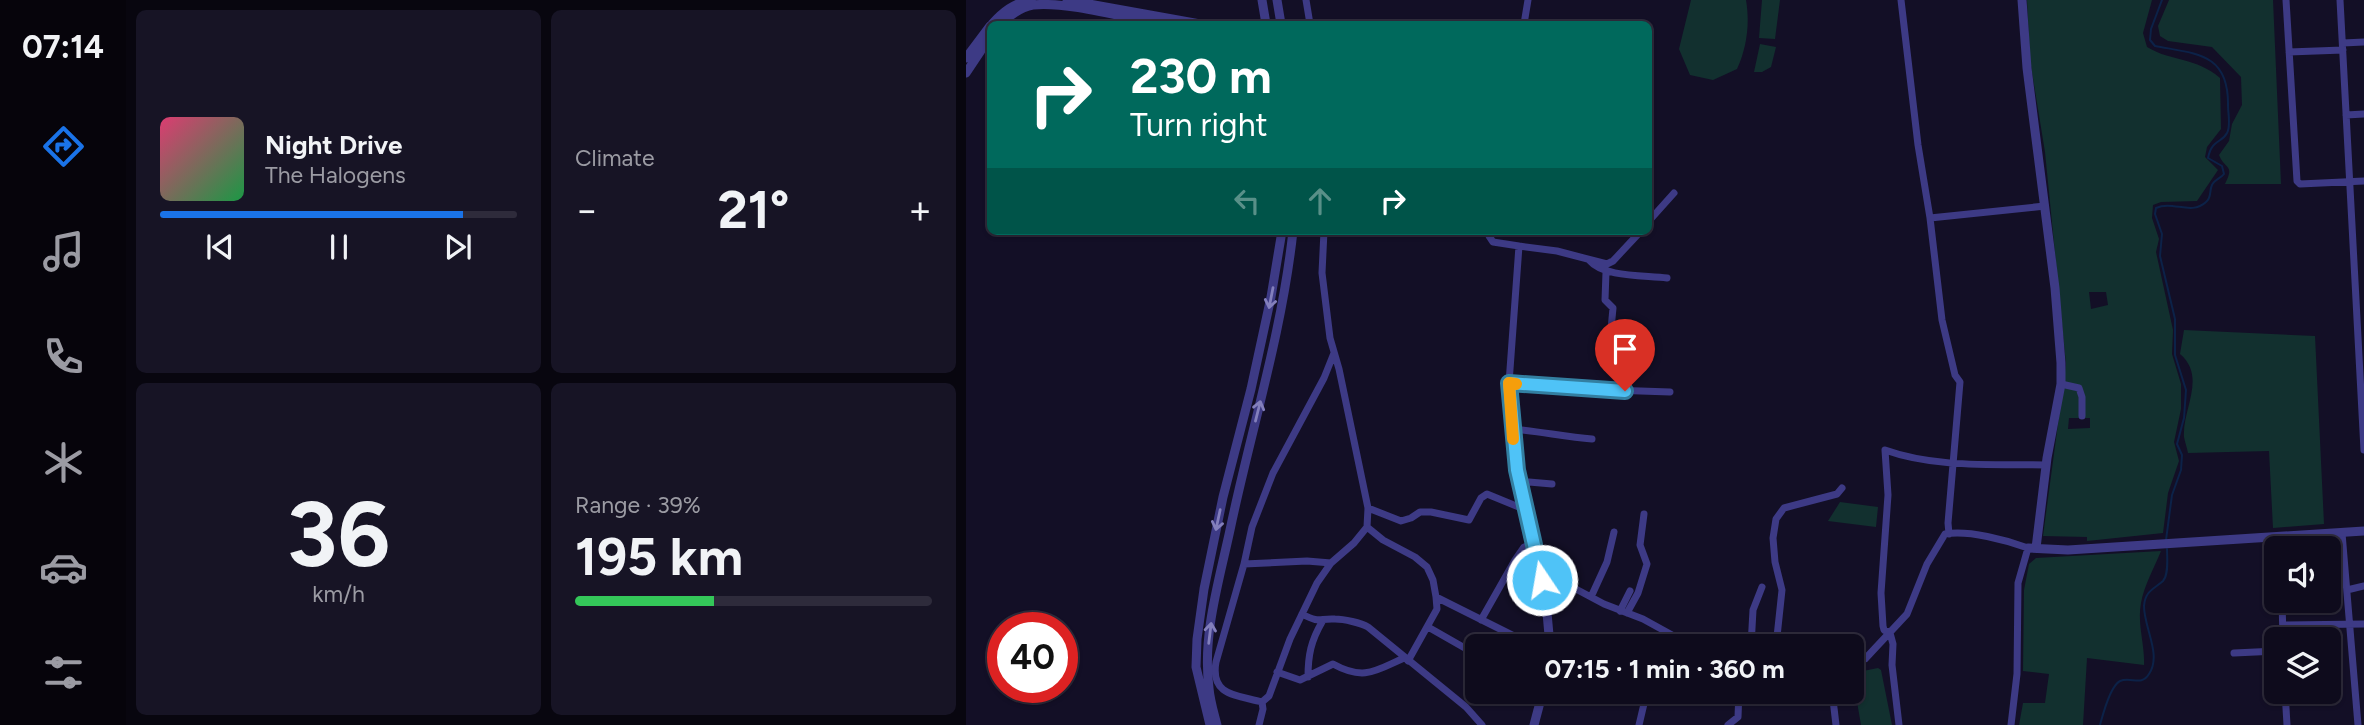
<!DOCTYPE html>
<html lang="en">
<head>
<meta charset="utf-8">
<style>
  body { margin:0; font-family:Figtree,sans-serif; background:#171425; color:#f1f3f6; height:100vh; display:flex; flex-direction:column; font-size:26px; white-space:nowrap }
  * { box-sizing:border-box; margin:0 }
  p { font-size:23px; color:#9b9ba3 }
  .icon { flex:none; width:38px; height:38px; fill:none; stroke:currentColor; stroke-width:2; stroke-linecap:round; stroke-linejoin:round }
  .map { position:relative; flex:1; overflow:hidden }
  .drawer { display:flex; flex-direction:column; gap:10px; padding:10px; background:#08060f; width:840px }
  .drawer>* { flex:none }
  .banner { position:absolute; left:21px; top:21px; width:665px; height:214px; border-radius:10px; box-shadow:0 2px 5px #0004,0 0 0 2px #2e2b3b; background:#00695c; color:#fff; overflow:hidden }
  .fabs { position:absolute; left:1298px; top:536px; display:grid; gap:14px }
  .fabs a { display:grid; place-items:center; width:77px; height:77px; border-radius:10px; background:#0e0b1c; box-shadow:0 2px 5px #0004,0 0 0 2px #2e2b3b; font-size:35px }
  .speed { position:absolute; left:21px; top:612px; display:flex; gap:14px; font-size:35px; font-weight:700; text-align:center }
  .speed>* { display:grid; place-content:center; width:91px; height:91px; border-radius:50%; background:#0e0b1c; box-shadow:0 2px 5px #0004,0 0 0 2px #2e2b3b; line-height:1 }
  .speed .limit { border:10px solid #d22; background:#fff; color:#111 }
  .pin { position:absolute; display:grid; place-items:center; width:60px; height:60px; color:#fff; margin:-72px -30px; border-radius:50% 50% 50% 0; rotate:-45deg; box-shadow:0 0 7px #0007 }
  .pin .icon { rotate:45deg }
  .me { position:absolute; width:77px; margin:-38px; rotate:348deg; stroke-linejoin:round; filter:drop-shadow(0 0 5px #0008) }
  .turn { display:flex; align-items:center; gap:24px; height:147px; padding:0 28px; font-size:32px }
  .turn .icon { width:91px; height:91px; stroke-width:2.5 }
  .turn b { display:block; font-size:49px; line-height:60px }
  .lanes { display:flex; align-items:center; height:66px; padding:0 28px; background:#0003; justify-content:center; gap:35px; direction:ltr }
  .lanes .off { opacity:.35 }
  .big { font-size:52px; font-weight:700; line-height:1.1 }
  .drawer .widget { flex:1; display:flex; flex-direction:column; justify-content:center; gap:10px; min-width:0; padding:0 24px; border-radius:10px; background:#171425 }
  .drawer .dial { align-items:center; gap:0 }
  .dial b { font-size:91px; line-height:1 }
  .song { display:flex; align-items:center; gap:21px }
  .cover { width:84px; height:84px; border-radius:10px; background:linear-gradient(135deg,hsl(340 70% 55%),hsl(140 70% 35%)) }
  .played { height:7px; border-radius:4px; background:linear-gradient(90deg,#1a73e8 85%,#2e2b3b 85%) }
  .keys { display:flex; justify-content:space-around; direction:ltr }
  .heat { display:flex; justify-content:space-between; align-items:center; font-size:38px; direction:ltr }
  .charge { height:10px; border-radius:5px; background:linear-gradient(90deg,#34c759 39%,#2e2b3b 0) }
  .drawer .tiles { flex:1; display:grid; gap:10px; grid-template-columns:repeat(2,1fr) }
  .trip { position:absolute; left:499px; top:634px; width:399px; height:70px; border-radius:10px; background:#0e0b1c; box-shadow:0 2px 5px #0004,0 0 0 2px #2e2b3b; font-weight:700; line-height:70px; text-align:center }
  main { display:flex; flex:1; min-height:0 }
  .tabs { display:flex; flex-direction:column; width:126px; justify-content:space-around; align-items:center; background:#06040b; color:#9b9ba3 }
  .tabs .icon { width:49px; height:49px }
  .tabs .active { color:#1a73e8 }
  .tabs b { font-size:32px; color:#f1f3f6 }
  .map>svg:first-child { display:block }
</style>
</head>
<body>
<main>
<nav class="tabs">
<b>07:14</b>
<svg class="icon active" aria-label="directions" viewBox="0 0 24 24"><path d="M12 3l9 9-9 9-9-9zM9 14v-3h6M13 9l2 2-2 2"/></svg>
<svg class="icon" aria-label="music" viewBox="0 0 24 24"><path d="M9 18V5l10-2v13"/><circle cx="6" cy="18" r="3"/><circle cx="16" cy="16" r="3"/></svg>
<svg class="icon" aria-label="phone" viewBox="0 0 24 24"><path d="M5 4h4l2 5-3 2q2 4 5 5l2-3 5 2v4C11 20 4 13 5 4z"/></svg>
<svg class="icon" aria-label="climate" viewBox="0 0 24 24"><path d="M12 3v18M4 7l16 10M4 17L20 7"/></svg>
<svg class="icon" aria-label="car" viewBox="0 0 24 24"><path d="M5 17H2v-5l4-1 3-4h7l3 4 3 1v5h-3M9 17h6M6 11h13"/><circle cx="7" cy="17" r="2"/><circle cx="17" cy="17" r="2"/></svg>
<svg class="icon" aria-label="filters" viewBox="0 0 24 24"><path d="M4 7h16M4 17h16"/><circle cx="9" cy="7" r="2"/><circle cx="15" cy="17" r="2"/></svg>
</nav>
<section class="drawer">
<div class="tiles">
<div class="widget">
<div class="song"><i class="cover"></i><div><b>Night Drive</b><p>The Halogens</p></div></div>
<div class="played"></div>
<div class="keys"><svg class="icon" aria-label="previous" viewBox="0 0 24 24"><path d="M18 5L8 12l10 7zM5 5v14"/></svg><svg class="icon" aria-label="pause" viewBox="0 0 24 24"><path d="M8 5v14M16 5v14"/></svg><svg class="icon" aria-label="next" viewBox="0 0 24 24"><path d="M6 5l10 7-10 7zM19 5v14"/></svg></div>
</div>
<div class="widget"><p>Climate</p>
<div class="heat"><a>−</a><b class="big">21°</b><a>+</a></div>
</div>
<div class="widget dial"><b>36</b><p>km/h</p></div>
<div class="widget"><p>Range · 39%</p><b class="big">195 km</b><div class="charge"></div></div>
</div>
</section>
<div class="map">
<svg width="1398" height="725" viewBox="0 0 1398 725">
  <rect width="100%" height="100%" fill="#130f26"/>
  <path fill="#12302f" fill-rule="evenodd" d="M725,0h55c4,23 1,47 -9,69l-24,11 -23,-5 -11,-26z
    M796,0h18l-5,39 -16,-1z
    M1061,0h125l-9,33 4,14c25,15 49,10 73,31l1,51 -14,18 -2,10 13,13 -21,31 -36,1 -8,3 -1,13 7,21 -3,13 17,78 -1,24 9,30v25l-7,33 5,19 -11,32 -5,40 -76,8v-4l-44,-1 23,-172 -21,-212 -15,-92zM1123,292h17l2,13 -17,4zM1103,418h21v10l-22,1z
    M1203,0h104l8,184h-56c10,-20 0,-14 -6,-29l10,-14 3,-17 10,-19 -1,-28 -29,-30 -44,-6 -8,-5 -2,-10z
    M794,44l16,3 -5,20 -9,5h-8z
    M1218,330l131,6 9,188 -51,4 -4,-77 -81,2c-1,-5 -3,-11 -4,-16 -2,-28 23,-60 -4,-83z
    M874,502l38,5 -2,20 -48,-6z
    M1195,551c-7,17 -17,35 -20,52 -4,21 4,42 3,62l-57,-7 -4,67h-64l4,-22h22l4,-29 -26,-3 1,-81 5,-26 7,-6z
    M912,668l3,2 11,55h-31l-6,-35 6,-3 -3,-15z"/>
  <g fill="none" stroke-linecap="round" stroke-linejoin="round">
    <path stroke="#0c2248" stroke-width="2" d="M1196,0l-11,29 -1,11 5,6c42,8 74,7 73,60 0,7 3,20 -1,27 -5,10 -15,6 -19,25l14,8 2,8c-3,4 -10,6 -12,11 -3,6 0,12 -6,17 -15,14 -33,-2 -50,6l-1,6 7,20 -2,22 15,63v36l11,35 -2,28 -7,26 5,11 -1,15 -9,25 -6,45
      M1134,725c3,-11 10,-39 20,-44 11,-5 21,6 29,-7 13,-19 -5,-46 -5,-68 1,-15 10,-17 19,-25 6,-7 4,-23 4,-32"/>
    <path stroke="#3d3a85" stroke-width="7" d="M340,0l4,24
      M935,0l17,145 12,73 12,102 13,55 5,7 -12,141 1,11
      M1320,0l11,181 3,3 64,-3
      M1374,0l24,450
      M558,24l4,-24
      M1377,43l21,-1
      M1323,52l54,-2
      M1380,115l18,-1
      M964,218l115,-12
      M682,222l26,-29
      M358,231l-2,42 8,65 9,31 29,139 -1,19 16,13 32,17 12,10 6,13 3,17 98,49
      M524,231l-1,5 4,6 26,4 -10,137 3,46c27,2 53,8 80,10
      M553,246l38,5 50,13 6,-3 28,-30
      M623,260c15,18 56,15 78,18
      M640,272l-1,28 8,8 -2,21
      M543,383l102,7 59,2
      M1095,384l18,4 3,9v19
      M554,483l9,-1 23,2
      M402,508l33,13 10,-3 9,-6h11l38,8 12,-22 6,-4 39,16
      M1376,533l16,192
      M1313,537l1,11
      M278,564l63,-3 24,2 23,-20 13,-16
      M576,580l32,8 30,16 39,15 49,27
      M1381,590l17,-4
      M625,597l16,-35 7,-30
      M1316,600l1,39
      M580,602l13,-18
      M654,611l10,-20
      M661,613l11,-20 9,-29 -7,-19 4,-31
      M336,614c19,10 16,4 33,5 9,0 26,4 33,8l98,80 16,18
      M515,620l34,-60 9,-13 10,-3
      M1317,625l81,-1
      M462,627l49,28
      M695,646l5,-13
      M785,646l2,-36 9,-23
      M810,646l6,-56 -7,-28 -2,-24 3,-19 8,-11 53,-14 5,-6
      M1268,653l43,-2
      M442,661l29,-52 -1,-12
      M886,666l13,-7 42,-45 20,-50 18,-30c24,-4 61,6 83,14l-10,35 -1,91 -6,51
      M311,672l23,8 33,-16c31,17 42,7 71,-6
      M342,677c0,-22 3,-36 14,-55
      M866,691l4,34
      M1319,691l2,34
      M296,702l7,-6 21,-57 27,-56 14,-20
      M293,725l4,-16 -1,-7c-25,-7 -52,-6 -46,-40l28,-98 8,-37 21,-54 51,-95 10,-25
      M673,725l8,-34
      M762,725l10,-8 1,-26
      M933,725l-7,-60 1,-21 -3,-11 -6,-3 -1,-4 -2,-33 7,-98 -3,-45c50,18 109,14 161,15"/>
    <path stroke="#3d3a85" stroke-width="9" d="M101,0l133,24
      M296,0l4,24
      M311,0l4,24
      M1056,0l5,68 28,220 6,75v21l-14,74 -11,90
      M26,24c11,-12 22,-21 39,-24
      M34,24c9,-8 20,-17 33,-19 32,-4 93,13 126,19
      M0,58l24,-32
      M0,73l24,-36
      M546,429l5,41 29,132 4,44
      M1062,548l40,2 296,-19
      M244,725l-14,-58 1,-28 7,-50 19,-92 28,-108 20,-92 11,-66
      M251,725c-3,-12 -7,-24 -8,-37 -7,-52 10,-107 21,-158 21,-100 52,-197 63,-299
      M568,725l9,-34"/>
  </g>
  <defs><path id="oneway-shaft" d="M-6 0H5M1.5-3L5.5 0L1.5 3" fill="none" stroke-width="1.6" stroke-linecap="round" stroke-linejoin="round" transform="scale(1.75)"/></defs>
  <g stroke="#837fbc">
    <use href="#oneway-shaft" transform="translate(305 298) rotate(101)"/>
    <use href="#oneway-shaft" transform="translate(292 411) rotate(-76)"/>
    <use href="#oneway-shaft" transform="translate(252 520) rotate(102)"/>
    <use href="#oneway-shaft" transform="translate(244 633) rotate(-83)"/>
  </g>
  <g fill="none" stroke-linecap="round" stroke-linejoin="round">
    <g stroke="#337fa1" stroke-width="18">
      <path id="route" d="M576,580l-25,-110 -8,-87 116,8"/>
    </g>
    <use href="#route" stroke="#4fc3f7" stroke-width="12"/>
    <path stroke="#f59e0b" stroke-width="12" d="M547,439l-4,-56 7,1"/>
  </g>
</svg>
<div class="fabs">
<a><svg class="icon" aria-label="sound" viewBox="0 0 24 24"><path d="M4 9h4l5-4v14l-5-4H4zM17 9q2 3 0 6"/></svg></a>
<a><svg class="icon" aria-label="layers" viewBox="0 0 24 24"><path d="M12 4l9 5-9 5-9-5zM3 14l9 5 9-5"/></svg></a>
</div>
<div class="speed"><div class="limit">40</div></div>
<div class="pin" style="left:659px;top:391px;background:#d93025"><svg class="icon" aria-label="arrive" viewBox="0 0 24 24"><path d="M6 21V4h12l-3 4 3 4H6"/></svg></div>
<svg class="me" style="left:576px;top:580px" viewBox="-20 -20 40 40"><circle r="17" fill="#4fc3f7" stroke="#fff" stroke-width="3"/><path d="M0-11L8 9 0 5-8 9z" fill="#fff"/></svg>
<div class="trip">07:15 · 1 min · 360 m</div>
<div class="banner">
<div class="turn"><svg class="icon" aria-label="right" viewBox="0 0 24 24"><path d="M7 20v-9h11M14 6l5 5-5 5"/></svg><div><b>230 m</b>Turn right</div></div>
<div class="lanes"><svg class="icon off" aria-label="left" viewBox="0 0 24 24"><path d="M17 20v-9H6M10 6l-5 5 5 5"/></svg><svg class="icon off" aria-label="ahead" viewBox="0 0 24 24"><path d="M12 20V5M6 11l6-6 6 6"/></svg><svg class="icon" aria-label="right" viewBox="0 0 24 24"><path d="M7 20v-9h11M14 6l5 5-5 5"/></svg></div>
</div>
</div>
</main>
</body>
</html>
